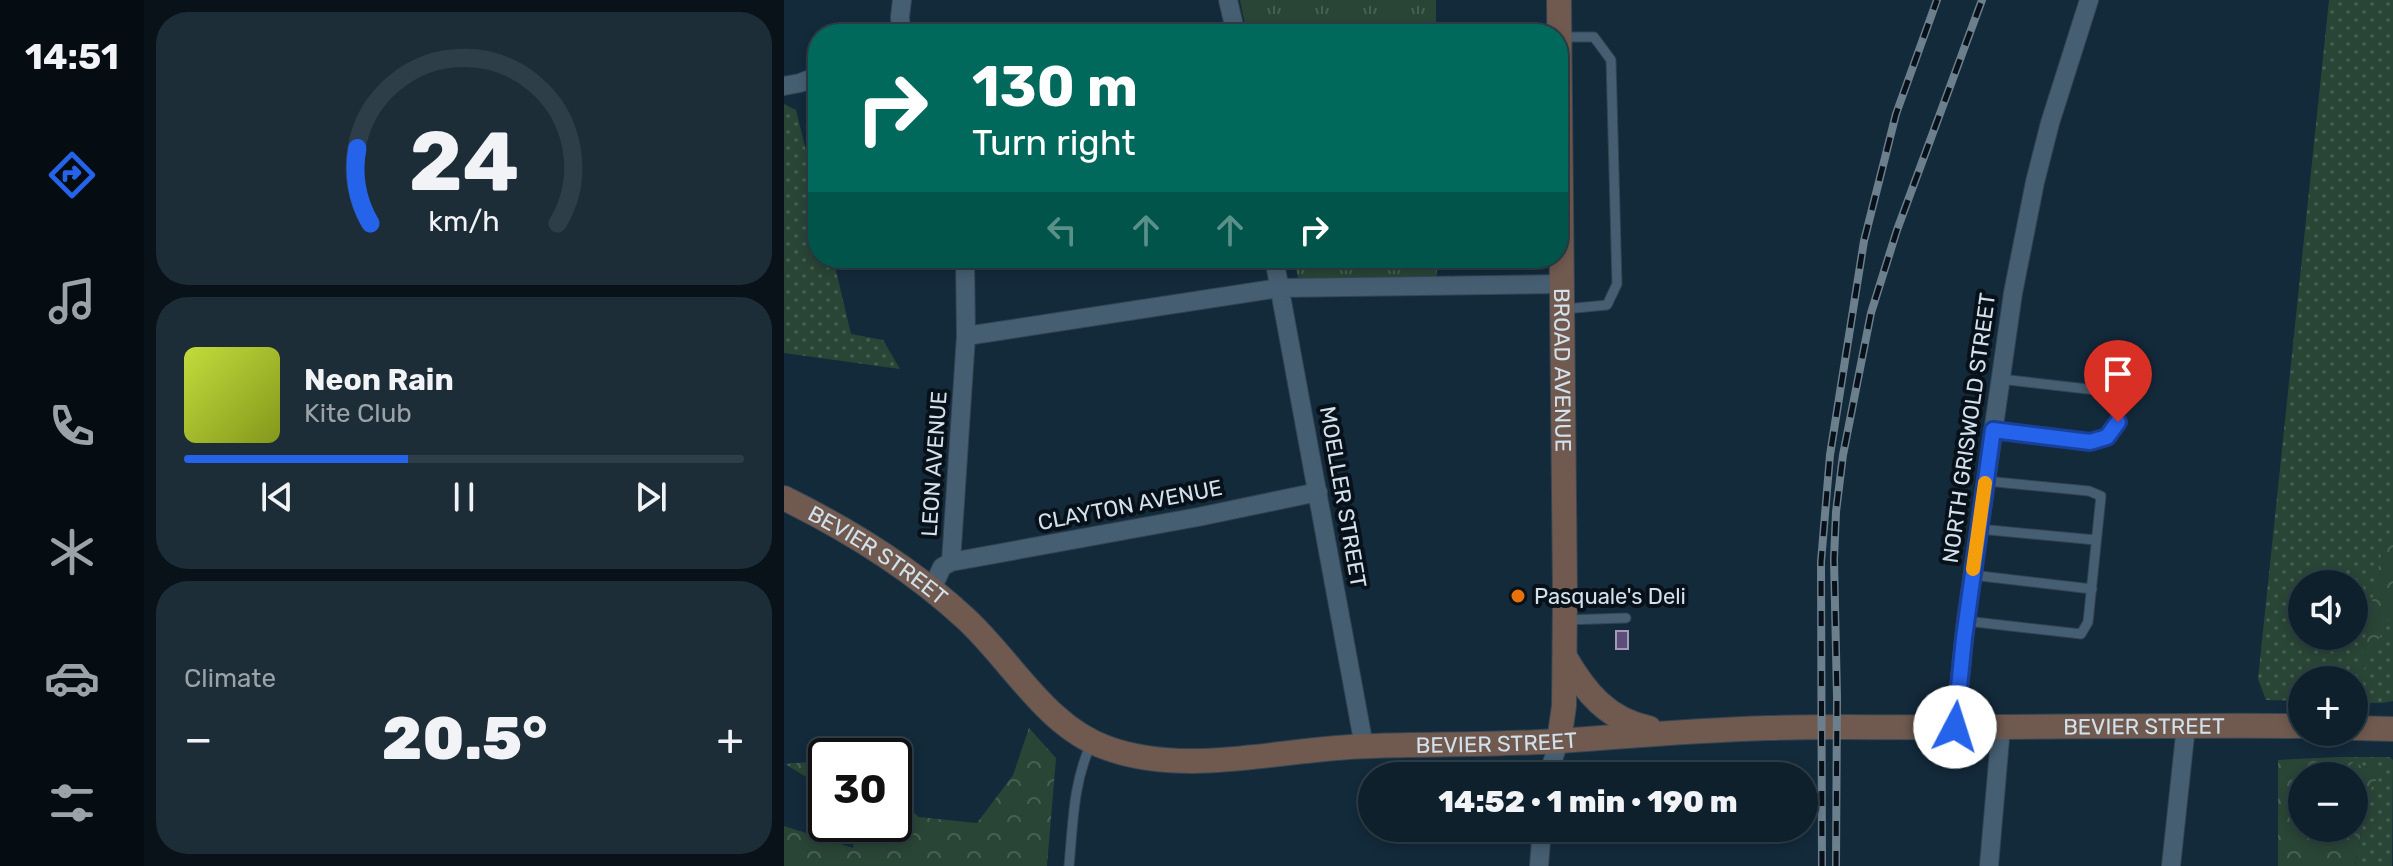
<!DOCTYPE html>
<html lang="en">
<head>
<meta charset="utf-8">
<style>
  body { margin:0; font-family:Rubik,sans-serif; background:#1c2d38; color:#f1f3f6; height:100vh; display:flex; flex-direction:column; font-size:30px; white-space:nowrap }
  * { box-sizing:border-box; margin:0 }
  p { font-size:26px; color:#9ba3a9 }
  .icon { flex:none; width:44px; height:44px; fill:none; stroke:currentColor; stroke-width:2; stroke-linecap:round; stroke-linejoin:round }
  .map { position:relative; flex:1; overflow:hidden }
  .side { display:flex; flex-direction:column; gap:12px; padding:12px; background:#081218; width:640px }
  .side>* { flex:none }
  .top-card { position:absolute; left:24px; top:24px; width:760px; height:244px; border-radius:32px; box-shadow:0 4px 12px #0003,0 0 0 2px #2e3e48; background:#00695c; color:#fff; overflow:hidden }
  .buttons { position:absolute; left:1504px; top:570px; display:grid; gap:16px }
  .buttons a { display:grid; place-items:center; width:80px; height:80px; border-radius:50%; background:#0e202c; box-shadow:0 4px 12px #0003,0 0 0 2px #2e3e48; font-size:40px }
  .speed { position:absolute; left:24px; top:738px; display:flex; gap:16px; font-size:40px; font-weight:700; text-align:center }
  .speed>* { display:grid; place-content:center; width:104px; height:104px; border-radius:50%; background:#0e202c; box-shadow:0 4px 12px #0003,0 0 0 2px #2e3e48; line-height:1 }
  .speed .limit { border:4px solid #111; border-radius:12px; background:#fff; color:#111 }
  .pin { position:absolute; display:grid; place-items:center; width:68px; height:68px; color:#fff; margin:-82px -34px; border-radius:50% 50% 50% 0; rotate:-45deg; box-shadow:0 0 8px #0007 }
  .pin .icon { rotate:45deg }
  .me { position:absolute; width:88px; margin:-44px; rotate:5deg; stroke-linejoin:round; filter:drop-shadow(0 0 6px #0008) }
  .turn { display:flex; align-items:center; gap:28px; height:168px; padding:0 32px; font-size:36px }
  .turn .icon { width:104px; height:104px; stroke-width:2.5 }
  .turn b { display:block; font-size:56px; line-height:68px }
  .lanes { display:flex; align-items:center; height:76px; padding:0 32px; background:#0003; justify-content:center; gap:40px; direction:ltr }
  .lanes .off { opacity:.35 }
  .big { font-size:60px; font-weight:800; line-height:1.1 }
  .side .card { flex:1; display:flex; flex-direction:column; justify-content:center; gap:12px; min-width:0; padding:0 28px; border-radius:32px; background:#1c2d38 }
  .side .dial { align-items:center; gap:0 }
  .dial svg { height:208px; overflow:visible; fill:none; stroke:#2e3e48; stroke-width:7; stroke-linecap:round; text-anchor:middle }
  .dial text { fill:#f1f3f6; stroke:none }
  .song { display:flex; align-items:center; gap:24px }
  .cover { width:96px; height:96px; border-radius:12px; background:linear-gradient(135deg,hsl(70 70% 55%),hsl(70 70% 35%)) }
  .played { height:8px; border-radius:4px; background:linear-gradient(90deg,#2563eb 40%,#2e3e48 40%) }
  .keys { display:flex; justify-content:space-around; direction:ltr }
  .heat { display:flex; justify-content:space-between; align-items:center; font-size:44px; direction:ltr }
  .trip { position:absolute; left:574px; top:762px; width:460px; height:80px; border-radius:40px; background:#0e202c; box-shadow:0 4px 12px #0003,0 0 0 2px #2e3e48; font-weight:800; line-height:80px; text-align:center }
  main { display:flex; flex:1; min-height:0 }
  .dock { display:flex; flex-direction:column; width:144px; justify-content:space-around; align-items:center; background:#060d12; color:#9ba3a9 }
  .dock .icon { width:56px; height:56px }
  .dock .current { color:#2563eb }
  .dock b { font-size:36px; color:#f1f3f6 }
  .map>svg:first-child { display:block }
</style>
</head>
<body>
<main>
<nav class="dock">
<b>14:51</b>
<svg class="icon current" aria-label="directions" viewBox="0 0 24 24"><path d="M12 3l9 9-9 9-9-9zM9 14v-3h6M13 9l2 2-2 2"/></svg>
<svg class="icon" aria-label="music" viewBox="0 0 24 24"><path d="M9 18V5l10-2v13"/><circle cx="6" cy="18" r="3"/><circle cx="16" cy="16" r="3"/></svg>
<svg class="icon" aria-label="phone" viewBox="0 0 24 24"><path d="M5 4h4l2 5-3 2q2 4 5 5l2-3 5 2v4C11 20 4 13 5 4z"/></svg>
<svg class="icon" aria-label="climate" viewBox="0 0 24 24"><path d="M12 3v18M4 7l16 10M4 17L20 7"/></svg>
<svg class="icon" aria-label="car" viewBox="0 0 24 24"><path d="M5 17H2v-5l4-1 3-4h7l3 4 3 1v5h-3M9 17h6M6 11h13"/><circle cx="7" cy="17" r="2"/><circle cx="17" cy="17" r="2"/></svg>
<svg class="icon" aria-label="filters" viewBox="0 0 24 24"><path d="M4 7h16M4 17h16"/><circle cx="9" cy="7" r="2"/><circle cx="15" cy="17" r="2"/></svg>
</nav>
<section class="side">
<div class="card dial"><svg viewBox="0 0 100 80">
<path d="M14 69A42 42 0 1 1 86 69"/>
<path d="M14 69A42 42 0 0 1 9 40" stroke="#2563eb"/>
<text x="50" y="56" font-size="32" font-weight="700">24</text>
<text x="50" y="72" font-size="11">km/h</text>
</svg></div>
<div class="card">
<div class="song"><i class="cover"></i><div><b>Neon Rain</b><p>Kite Club</p></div></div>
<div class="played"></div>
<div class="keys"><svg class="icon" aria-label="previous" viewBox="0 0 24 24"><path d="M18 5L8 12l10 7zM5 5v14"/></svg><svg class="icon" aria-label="pause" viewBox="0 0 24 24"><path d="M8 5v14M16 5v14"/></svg><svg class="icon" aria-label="next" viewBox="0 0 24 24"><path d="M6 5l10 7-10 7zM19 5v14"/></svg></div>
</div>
<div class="card"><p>Climate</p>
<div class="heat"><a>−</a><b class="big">20.5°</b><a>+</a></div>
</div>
</section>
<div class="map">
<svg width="1609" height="866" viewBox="0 0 1609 866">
  <defs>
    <pattern id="grass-dots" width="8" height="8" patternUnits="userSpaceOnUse" patternTransform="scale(2)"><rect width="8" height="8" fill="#294536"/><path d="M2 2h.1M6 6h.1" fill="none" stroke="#476053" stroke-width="1.8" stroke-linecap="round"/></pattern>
    <pattern id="forest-crowns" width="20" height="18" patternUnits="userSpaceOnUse" patternTransform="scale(2)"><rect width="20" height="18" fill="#294536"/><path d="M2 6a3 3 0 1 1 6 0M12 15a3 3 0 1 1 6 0" fill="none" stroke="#476053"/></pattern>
    <pattern id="park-tufts" width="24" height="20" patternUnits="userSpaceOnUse" patternTransform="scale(2)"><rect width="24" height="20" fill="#294536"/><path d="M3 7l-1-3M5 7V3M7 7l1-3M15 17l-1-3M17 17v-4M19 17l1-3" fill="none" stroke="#476053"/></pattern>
  </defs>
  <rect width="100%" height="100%" fill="#132a3b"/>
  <path fill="url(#grass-dots)" fill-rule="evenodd" d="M1545,0h64v701l-11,2h-28v-23h-52v21l-36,-1 -8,-21zM1518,584h52v52h-52z
    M0,104l12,6 22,89v59h15l18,76 32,6 17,29 -116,-16z
    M1555,757h51l3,3 -1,106h-37l12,-70 12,-23z"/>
  <path fill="url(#forest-crowns)" fill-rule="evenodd" d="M1609,525v88l-7,11 -30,62 26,-137z
    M245,728l27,30 -9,108h-263v-40l69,22 2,-24h39v-29l25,22 58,6 36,-48z
    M1555,757l41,16 -13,23 -12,70h-77v-106zM1518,776h52v52h-52z
    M37,761l5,1v27l-41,-25z"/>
  <path fill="url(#park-tufts)" d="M456,0h196v34h-189z
    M510,258h143v27l-137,3z"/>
  <path fill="#5c4d79" stroke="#a29ab6" stroke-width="2" d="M832,631h12v18h-12z"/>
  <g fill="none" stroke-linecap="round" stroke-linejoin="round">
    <g stroke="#334452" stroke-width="11">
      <path id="lane" d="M779,37h31l17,23 6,224 -10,21 -42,4
        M1209,430l97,12 17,-5 11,-15 -1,-15 -12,-16 -105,-12
        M1195,529l117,11
        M1188,575l120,14
        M781,620l61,-2
        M1182,621l115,13 7,-12 13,-126 -12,-5 -103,-10
        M285,866c4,-42 4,-85 23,-124"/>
    </g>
    <g stroke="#334452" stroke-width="20">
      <path id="street" d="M444,0l8,34
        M117,34l-1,-17 2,-17
        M0,86l16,-3 18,-7
        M490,258l90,488
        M182,336l313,-48 284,-4
        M167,562l15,-226 -1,-78
        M148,589l10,-22 9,-5 247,-45 120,-25
        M1171,727l11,-106 47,-328 22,-111 15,-59 39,-123
        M764,776l11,-35
        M755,866l3,-38
        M1205,866l12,-139
        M1387,866l15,-140"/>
    </g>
    <g stroke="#334452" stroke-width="26">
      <g id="secondary">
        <path id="s1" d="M775,0l6,595 -1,111 -5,35"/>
        <path id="s2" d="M0,498c65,32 128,71 181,120 46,42 81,109 142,130 83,30 179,-1 265,-2 62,-2 124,-1 186,-5 70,-5 140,-11 210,-13 62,-2 124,0 186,-1 116,0 232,-2 348,-1"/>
        <path d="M781,657c20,35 43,63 84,71"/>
        <path d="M1570,728l39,1"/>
      </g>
    </g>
    <use href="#lane" stroke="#465e72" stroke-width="9"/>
    <use href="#street" stroke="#465e72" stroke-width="18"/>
    <use href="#secondary" stroke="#705a50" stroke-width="24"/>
    <g stroke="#6c7f8d" stroke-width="8">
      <path id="rail" d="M1038,866l-1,-304 9,-107 34,-214 32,-127 41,-114
        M1052,866l1,-169 -3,-138 2,-47 7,-57 28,-142 26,-83 85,-230"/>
    </g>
    <use href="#rail" stroke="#081119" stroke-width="5" stroke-dasharray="15" stroke-linecap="butt"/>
  </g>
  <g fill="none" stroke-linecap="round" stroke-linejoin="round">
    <g stroke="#184099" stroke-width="20">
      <path id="route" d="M1171,727l9,-89 29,-208 97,12 17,-5 11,-15"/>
    </g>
    <use href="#route" stroke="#2563eb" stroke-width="14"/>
    <path stroke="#f59e0b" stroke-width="14" d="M1189,569l12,-86"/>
  </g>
  <circle fill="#e8710a" stroke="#081119" stroke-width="3" cx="734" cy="596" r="8"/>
  <g text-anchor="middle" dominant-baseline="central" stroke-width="8" stroke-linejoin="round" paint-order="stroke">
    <g font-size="22" fill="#d3e1ec" stroke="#081119">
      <text stroke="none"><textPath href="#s1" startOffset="370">BROAD AVENUE</textPath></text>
      <text transform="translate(1185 428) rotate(-82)">NORTH GRISWOLD STREET</text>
      <text transform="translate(150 464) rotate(-86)">LEON AVENUE</text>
      <text transform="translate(559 497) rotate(80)">MOELLER STREET</text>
      <text transform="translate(346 505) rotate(-11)">CLAYTON AVENUE</text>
      <text stroke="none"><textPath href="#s2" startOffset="110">BEVIER STREET</textPath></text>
      <text stroke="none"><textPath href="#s2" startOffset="1452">BEVIER STREET</textPath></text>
      <text stroke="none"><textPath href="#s2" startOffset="804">BEVIER STREET</textPath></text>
    </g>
    <g font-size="22" fill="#d3e1ec" stroke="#081119" text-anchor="start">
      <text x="750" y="596">Pasquale's Deli</text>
    </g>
  </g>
</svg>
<div class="buttons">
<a><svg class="icon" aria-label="sound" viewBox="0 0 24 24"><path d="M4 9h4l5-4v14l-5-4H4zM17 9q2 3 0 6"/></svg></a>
<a>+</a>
<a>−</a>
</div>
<div class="speed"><div class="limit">30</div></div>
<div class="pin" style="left:1334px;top:422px;background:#d93025"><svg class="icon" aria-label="arrive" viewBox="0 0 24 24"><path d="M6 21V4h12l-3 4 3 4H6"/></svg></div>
<svg class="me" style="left:1171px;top:727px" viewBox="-20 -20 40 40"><circle r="19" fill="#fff"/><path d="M0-13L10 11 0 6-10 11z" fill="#2563eb"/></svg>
<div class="trip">14:52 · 1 min · 190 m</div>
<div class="top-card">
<div class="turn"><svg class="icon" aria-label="right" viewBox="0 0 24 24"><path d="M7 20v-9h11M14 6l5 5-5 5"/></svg><div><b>130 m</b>Turn right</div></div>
<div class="lanes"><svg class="icon off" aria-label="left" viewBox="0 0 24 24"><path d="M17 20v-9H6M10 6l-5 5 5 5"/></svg><svg class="icon off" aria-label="ahead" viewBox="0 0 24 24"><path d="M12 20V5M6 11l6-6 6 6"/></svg><svg class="icon off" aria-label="ahead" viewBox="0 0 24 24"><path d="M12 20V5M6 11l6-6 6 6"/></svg><svg class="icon" aria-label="right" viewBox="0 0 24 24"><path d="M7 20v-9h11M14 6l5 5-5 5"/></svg></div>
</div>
</div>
</main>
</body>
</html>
